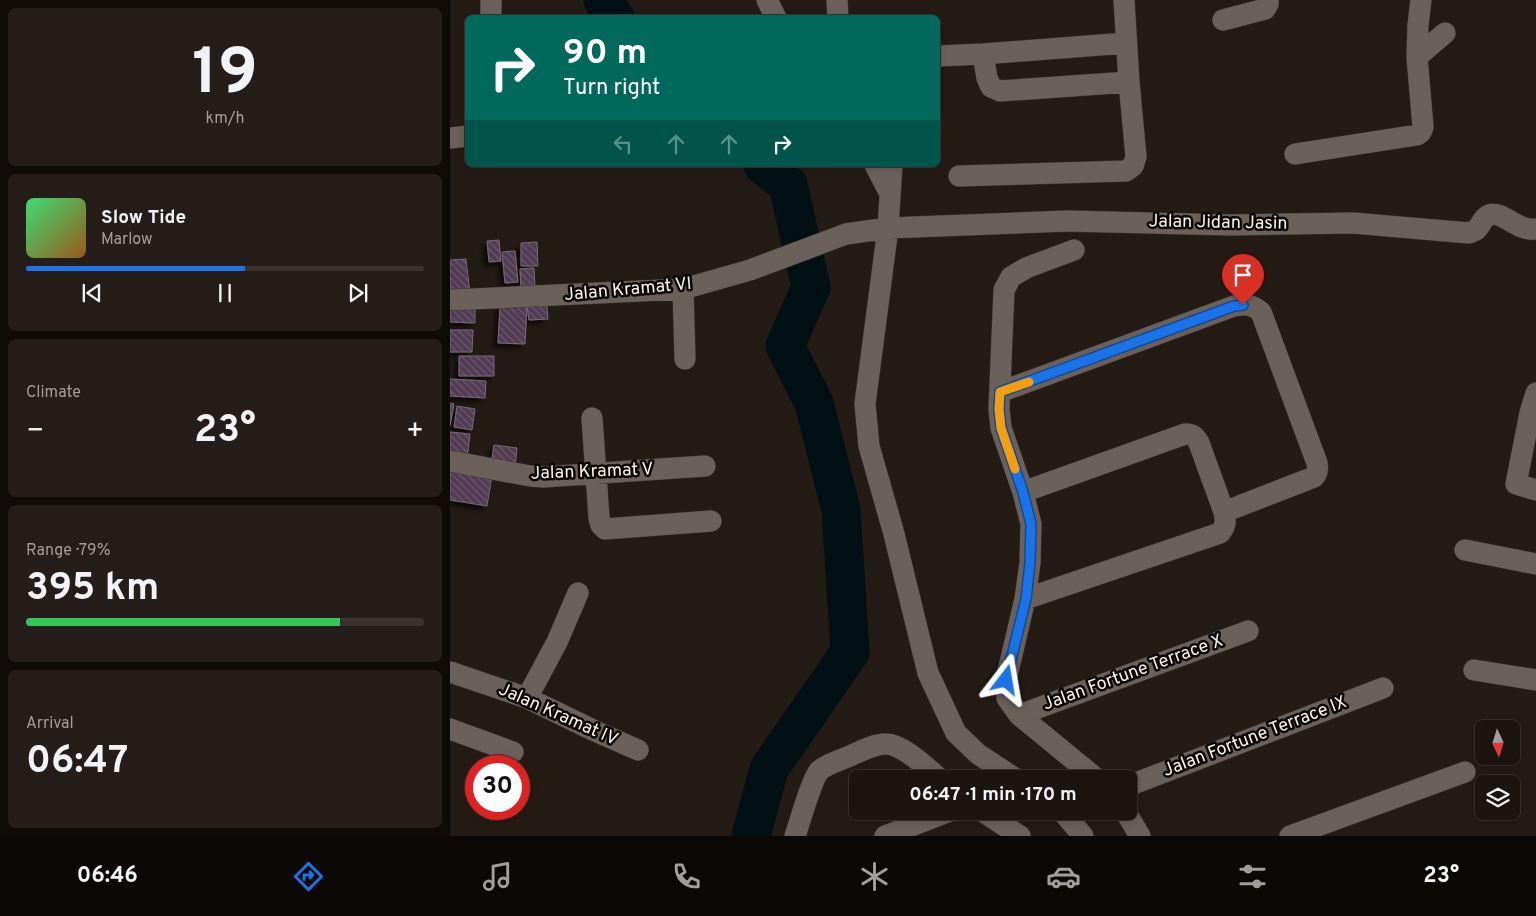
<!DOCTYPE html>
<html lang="en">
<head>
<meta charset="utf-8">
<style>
  body { margin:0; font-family:Overpass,sans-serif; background:#251d19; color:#f1f3f6; height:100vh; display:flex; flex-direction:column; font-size:19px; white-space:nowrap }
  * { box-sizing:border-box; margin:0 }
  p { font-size:16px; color:#a09e9f }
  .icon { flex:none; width:28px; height:28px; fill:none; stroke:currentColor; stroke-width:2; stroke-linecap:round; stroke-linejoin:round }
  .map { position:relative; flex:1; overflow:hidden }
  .drawer { display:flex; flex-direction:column; gap:8px; padding:8px; background:#0f0b09; width:450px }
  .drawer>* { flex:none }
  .hud { position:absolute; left:15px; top:15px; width:475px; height:152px; border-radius:8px; box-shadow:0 2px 8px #0003,0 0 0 1px #3a3330; background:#00695c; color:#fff; overflow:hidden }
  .needle { width:32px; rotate:176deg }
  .fabs { position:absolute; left:1025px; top:720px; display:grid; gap:10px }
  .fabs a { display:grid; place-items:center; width:45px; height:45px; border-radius:8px; background:#1c1410; box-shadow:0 2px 8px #0003,0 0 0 1px #3a3330; font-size:25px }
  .speed { position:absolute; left:15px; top:755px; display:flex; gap:10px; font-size:25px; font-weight:700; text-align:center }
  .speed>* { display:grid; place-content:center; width:65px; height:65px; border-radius:50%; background:#1c1410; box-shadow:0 2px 8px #0003,0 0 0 1px #3a3330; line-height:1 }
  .speed .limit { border:8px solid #d22; background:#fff; color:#111 }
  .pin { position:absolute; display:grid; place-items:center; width:42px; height:42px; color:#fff; margin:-51px -21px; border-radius:50% 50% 50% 0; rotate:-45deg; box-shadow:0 0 5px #0007 }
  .pin .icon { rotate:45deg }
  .me { position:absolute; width:55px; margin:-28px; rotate:14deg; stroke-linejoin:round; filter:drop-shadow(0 0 4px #0008) }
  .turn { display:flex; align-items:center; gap:18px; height:105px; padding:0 15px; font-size:22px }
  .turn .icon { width:65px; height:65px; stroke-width:2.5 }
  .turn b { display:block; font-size:35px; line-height:42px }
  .lanes { display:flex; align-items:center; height:48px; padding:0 15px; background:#0003; justify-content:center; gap:25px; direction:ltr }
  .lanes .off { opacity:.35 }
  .big { font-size:38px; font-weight:700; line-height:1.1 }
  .drawer .tile { flex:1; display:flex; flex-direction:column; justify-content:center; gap:8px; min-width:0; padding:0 18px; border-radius:8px; background:#251d19 }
  .drawer .dial { align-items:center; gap:0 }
  .dial b { font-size:65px; line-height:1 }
  .song { display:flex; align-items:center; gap:15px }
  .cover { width:60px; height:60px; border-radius:8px; background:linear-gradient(135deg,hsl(140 70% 55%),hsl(30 70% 35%)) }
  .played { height:5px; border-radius:2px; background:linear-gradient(90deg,#1a73e8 55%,#3a3330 55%) }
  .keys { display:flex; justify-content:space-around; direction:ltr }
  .heat { display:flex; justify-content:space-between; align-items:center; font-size:28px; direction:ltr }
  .charge { height:8px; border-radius:4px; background:linear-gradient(90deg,#34c759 79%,#3a3330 0) }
  .trip { position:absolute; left:399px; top:770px; width:288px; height:50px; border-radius:8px; background:#1c1410; box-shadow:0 2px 8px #0003,0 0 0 1px #3a3330; font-weight:700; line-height:50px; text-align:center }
  .tabs { display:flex; height:80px; justify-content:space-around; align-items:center; background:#0b0806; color:#a09e9f }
  .tabs .icon { width:35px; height:35px }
  .tabs .on { color:#1a73e8 }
  .tabs b { font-size:22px; color:#f1f3f6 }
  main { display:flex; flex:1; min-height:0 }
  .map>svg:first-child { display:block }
</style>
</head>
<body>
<main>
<section class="drawer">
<div class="tile dial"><b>19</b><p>km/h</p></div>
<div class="tile">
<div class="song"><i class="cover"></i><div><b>Slow Tide</b><p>Marlow</p></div></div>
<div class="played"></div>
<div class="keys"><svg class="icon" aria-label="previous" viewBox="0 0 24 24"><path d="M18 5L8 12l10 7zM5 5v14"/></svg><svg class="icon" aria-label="pause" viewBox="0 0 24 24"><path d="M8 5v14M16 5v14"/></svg><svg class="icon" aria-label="next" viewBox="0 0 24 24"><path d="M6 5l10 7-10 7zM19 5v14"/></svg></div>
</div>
<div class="tile"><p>Climate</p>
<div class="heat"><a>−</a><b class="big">23°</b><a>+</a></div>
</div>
<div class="tile"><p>Range · 79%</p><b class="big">395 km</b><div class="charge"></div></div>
<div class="tile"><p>Arrival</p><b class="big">06:47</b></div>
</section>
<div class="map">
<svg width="1086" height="836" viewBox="0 0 1086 836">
  <defs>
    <pattern id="building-back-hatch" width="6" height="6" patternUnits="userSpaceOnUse" patternTransform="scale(1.25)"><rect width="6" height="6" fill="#523b54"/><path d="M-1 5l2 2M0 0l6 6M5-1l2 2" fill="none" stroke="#6c586d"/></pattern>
    <filter id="shadow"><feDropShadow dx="-4.5" dy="4.5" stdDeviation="2.5" flood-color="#0009"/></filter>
  </defs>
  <rect width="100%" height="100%" fill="#251b15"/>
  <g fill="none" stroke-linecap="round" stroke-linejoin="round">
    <path stroke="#001014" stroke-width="39" d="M153,0l12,18
      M301,836l18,-67 81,-117 -9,-142 -27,-107 -29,-57 26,-59 -23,-102 -25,-20"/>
  </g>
  <path fill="url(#building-back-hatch)" stroke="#746b74" filter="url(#shadow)" d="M49,240l2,21 -12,1 -2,-21z
    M87,242l1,24h-17v-23z
    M65,251l3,31 -13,1 -3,-31z
    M16,259l4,35 -20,2v-36z
    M84,268l1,20 -14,1 -1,-20z
    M50,305l27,1 -2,38 -27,-1z
    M97,306l1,13 -19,1 -2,-13z
    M0,307h25v16l-25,-1z
    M0,330h23l-1,22h-22z
    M9,356h35v20h-35z
    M0,379l36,2 -1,17 -35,-2z
    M0,403l4,1 -4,22z
    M7,406l18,3 -3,21 -18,-3z
    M0,432l20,2 -3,25 -17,-2z
    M44,445l23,3 -2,20 -24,-3z
    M0,468l42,7 -5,31 -37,-6z"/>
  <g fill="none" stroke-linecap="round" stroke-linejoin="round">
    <g stroke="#3c3532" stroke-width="22">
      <path id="minor" d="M41,0v18
        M317,0l9,18
        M387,0l1,18
        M773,20l42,-11 3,-5v-4
        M533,54l4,24 4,9 9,4 129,-9
        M488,56l45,-2 143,-11
        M967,57l28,-24
        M0,138l18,-2
        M845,154l122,-19 4,-3 2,-5 -6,-70 1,-32 3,-25
        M425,165l14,27
        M442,165l-4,63 -23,176 4,42 25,88 34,139 28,60 22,21 38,25
        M509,176l167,-5 7,-5 3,-9 -7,-75 -5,-82
        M624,250l-48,18 -15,9 -7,13 -5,119 2,19 22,64 8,32 -1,39 -5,36 -19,81 1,18 12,17 78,64
        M233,289l2,70
        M0,300l233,-11 67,-19 96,-36 42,-6 179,-7 164,4 122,-2 116,10c2,-1 5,-2 7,-3 5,-4 6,-12 13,-15 14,-5 28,17 47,14
        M550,392l234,-86c11,-2 18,-2 27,6l56,151c1,6 1,10 -3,14l-90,35
        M1086,393l-6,20 -14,71 20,6
        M142,418l7,100 2,7 4,4 106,-8
        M0,461l80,15 13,1 162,-11
        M573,492l162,-58c8,0 10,2 14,9l25,69c2,9 2,14 -4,21l-195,66
        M1015,550l71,14
        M1024,670l62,10
        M0,672l77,26 68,33 43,19
        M77,698l30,-56 21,-49
        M569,715l229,-84
        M0,729l63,23
        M678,786l255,-98
        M532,811l38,25
        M612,811l21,25
        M675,811l15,25
        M345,836c5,-14 16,-55 24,-65 7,-7 22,-11 31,-15 11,-5 24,-12 36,-12 17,0 41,24 54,35
        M435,836l65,-25
        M840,836l175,-64"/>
    </g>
    <use href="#minor" stroke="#6c605a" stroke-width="21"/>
  </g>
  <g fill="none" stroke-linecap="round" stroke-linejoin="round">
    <g stroke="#114b97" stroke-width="12">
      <path id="route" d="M556,680l20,-81 4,-36 1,-39 -8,-32 -22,-64 -2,-19 1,-17 234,-86 9,-1"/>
    </g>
    <use href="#route" stroke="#1a73e8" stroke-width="9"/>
    <path stroke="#f59e0b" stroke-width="9" d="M565,469l-14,-41 -2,-19 1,-17 29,-10"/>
  </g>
  <g text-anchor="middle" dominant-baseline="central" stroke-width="5" stroke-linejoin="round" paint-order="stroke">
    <g font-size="18" fill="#f9f2ee" stroke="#0a0705">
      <text transform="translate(768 223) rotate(1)">Jalan Jidan Jasin</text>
      <text transform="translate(178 290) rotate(-5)">Jalan Kramat VI</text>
      <text transform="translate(142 472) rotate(-2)">Jalan Kramat V</text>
      <text transform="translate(683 673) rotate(-20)">Jalan Fortune Terrace X</text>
      <text transform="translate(108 715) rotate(24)">Jalan Kramat IV</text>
      <text transform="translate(805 737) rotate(-21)">Jalan Fortune Terrace IX</text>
    </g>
  </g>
</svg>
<div class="fabs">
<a><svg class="needle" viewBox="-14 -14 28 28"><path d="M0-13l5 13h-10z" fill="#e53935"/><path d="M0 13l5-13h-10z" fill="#a09e9f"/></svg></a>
<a><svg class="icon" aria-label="layers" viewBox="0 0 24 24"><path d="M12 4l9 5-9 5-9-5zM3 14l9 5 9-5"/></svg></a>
</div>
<div class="speed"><div class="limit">30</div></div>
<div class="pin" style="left:793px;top:305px;background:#d93025"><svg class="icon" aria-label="arrive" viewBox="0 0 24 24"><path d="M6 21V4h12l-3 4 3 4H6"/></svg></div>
<svg class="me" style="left:556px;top:680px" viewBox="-20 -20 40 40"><path d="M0-17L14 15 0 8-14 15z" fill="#1a73e8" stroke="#fff" stroke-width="4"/></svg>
<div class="trip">06:47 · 1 min · 170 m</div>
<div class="hud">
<div class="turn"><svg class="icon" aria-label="right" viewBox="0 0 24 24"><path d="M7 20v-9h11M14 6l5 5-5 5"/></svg><div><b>90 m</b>Turn right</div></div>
<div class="lanes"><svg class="icon off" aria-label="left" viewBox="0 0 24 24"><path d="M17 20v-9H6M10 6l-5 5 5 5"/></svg><svg class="icon off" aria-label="ahead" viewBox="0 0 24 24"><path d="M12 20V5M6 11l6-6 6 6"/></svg><svg class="icon off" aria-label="ahead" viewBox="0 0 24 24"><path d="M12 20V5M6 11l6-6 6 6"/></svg><svg class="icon" aria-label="right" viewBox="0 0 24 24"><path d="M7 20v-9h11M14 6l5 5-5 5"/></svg></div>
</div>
</div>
</main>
<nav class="tabs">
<b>06:46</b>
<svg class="icon on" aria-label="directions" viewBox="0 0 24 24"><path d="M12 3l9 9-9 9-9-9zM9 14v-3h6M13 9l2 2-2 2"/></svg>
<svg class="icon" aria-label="music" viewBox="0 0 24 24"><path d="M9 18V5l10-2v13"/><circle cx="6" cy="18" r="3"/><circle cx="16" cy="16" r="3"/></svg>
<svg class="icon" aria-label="phone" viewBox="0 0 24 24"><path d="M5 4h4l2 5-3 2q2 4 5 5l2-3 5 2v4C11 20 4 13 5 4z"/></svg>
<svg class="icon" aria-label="climate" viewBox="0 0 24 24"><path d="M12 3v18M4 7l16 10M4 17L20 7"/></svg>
<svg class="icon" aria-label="car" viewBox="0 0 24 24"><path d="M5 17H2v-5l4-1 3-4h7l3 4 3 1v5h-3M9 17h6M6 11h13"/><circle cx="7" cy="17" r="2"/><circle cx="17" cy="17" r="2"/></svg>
<svg class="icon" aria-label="filters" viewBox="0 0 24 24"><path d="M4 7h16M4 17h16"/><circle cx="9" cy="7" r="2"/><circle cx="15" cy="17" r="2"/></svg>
<b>23°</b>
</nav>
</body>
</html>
